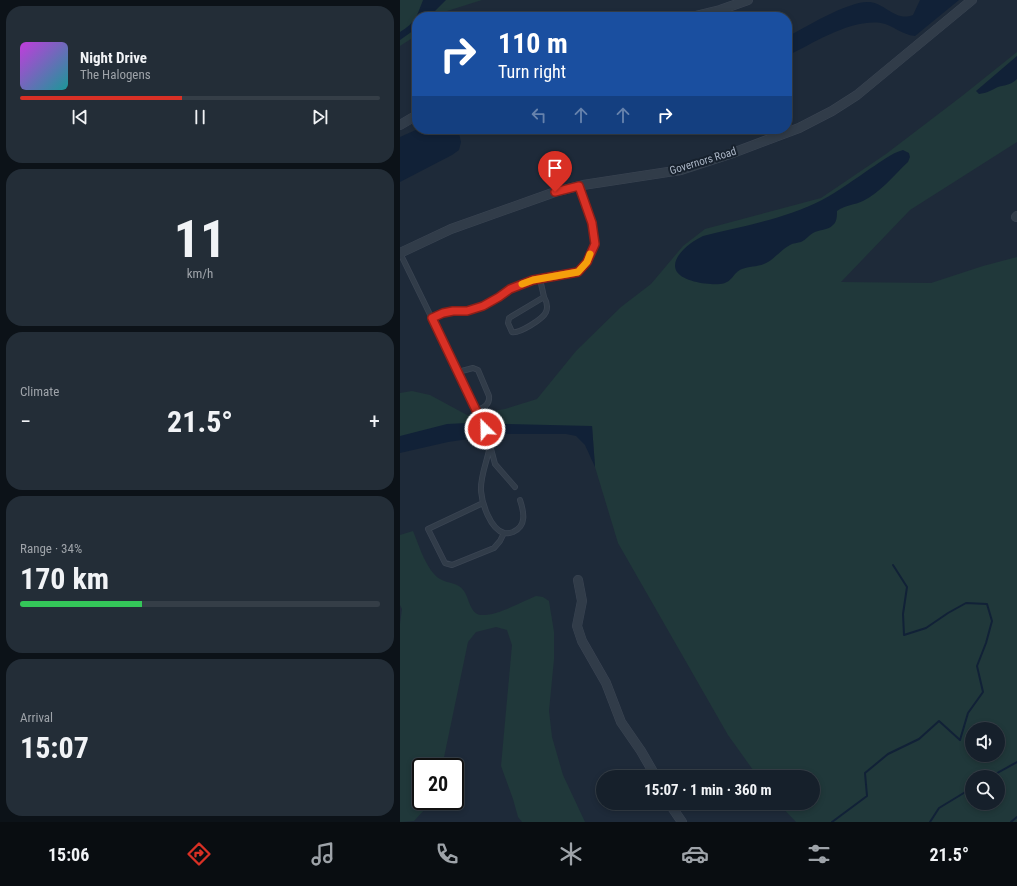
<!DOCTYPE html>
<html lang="en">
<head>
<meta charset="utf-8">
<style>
  body { margin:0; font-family:"Roboto Condensed",sans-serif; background:#232d37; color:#f1f3f6; height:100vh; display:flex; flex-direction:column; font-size:15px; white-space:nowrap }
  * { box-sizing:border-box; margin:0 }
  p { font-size:13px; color:#9ea3a9 }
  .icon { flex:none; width:22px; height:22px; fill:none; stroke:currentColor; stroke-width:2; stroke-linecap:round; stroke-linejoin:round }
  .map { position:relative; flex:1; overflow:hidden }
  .side { display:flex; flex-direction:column; gap:6px; padding:6px; background:#0c1218; width:400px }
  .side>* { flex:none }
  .banner { position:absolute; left:12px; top:12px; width:380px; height:122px; border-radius:16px; box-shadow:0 2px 6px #0003,0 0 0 1px #353e47; background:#1a4fa0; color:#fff; overflow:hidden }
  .buttons { position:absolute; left:565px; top:722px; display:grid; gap:8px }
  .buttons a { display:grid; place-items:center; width:40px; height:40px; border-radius:50%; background:#16202b; box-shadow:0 2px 6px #0003,0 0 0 1px #353e47; font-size:20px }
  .speed { position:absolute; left:12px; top:758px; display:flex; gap:8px; font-size:20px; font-weight:700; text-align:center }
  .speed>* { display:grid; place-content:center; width:52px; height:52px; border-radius:50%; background:#16202b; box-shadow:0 2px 6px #0003,0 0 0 1px #353e47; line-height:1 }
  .speed .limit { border:2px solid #111; border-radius:6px; background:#fff; color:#111 }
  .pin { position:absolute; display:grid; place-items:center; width:34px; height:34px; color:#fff; margin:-41px -17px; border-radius:50% 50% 50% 0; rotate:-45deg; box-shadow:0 0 4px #0007 }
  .pin .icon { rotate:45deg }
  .me { position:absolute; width:44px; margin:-22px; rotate:337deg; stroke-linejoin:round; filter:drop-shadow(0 0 3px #0008) }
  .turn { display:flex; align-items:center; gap:14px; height:84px; padding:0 20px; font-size:18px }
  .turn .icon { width:52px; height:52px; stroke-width:2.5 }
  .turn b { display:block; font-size:28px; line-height:34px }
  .lanes { display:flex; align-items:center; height:38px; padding:0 20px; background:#0003; justify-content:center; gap:20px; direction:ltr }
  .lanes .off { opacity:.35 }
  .big { font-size:30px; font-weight:700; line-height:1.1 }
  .side .tile { flex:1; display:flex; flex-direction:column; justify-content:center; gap:6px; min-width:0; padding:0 14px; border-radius:16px; background:#232d37 }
  .side .dial { align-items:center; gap:0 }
  .dial b { font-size:52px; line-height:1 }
  .song { display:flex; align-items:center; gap:12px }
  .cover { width:48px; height:48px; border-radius:6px; background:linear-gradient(135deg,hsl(290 70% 55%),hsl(180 70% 35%)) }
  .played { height:4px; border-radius:2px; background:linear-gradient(90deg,#d93025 45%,#353e47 45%) }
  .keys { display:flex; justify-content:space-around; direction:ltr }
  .heat { display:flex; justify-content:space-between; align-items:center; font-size:22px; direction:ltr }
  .charge { height:6px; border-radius:3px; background:linear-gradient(90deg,#34c759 34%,#353e47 0) }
  .trip { position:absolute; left:196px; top:770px; width:224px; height:40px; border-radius:20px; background:#16202b; box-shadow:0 2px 6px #0003,0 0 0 1px #353e47; font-weight:700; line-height:40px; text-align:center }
  .menu { display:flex; height:64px; justify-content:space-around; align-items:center; background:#090d11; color:#9ea3a9 }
  .menu .icon { width:28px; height:28px }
  .menu .current { color:#d93025 }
  .menu b { font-size:18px; color:#f1f3f6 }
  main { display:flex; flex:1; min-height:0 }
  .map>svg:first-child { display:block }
</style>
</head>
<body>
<main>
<section class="side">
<div class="tile">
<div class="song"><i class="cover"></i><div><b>Night Drive</b><p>The Halogens</p></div></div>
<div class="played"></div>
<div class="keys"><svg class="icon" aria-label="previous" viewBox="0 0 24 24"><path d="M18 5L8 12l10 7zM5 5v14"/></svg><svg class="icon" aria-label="pause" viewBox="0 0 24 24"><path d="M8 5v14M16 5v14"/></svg><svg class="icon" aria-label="next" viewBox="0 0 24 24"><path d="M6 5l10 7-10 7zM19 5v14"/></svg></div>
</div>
<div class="tile dial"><b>11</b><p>km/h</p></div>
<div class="tile"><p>Climate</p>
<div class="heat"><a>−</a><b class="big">21.5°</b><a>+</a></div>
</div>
<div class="tile"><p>Range · 34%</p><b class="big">170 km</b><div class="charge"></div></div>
<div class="tile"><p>Arrival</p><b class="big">15:07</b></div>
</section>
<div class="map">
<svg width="617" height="822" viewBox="0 0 617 822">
  <rect width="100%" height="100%" fill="#1e2a39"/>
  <path fill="#20383a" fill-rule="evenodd" d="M0,0h82l-35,11 -9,6h-21v18l-17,11z
    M617,52v90l-107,68 -69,72 90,1 52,-17 34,-9v565h-221l-18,-19h35v-26h-55l-30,-42 -110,-192 -23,-76 -3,-41 -75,3 -117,17v-53l12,-2 18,4 37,20 38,-6 32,-10 39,-48 45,-44 30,-23 32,-38 22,-17 116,-31 65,-44 76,-58zM572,729h26v26h-26zM572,777h26v26h-26z
    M13,531c6,14 13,39 27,48 8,5 18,3 24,12 5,7 6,23 17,24 16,1 40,-13 55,-19l7,1 6,4 5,31v27l-5,52 3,26 11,38 22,47h-63l-4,-5 -5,-18 -12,-33 11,-121 -5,-15 -11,-3 -20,5 -8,10 -26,125h-21v34h8l-2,6 -13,14 -14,1v-198l2,-15 -2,-4v-70z"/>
  <path fill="#112137" d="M23,0h23l-17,17h-12v11l-17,12v-8c15,-9 17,-16 23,-32z
    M520,0h39l-44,36c-13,-1 -22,-11 -34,-13 -31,-4 -67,20 -94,33v-19c19,-10 62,-37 83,-35 16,2 26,20 43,13z
    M617,56v23c-6,6 -12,6 -19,8 -6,3 -11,6 -19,7l-3,-3z
    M18,129h40l3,13 -2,8 -7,5 -52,27v-45z
    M503,150l6,3 1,4 -2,5c-14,13 -28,31 -45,39 -8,4 -18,4 -26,10 0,5 0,11 -4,14 -6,6 -13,4 -20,8 -4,2 -7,7 -12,9 -3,1 -8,1 -11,3 -9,5 -14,12 -22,17 -8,5 -18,4 -26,7 -10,4 -9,14 -22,15 -11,1 -36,-2 -43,-12 -9,-14 15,-31 26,-36 40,-10 82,-17 119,-36 17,-9 33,-21 49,-32 10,-6 20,-15 32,-18z
    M67,423l125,3 3,41 -10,-22 -9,-9 -10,-2h-63l-55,8 -48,11v-17l47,-12z"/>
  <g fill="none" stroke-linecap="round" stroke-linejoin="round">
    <path stroke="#112137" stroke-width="2" d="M590,777l27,-15
      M432,822l35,-26 -2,-23 23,-19 31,-15 20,-18 21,19 8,-27 15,-21 -6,-26 9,-23 6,-22 -5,-17 -21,-1 -18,10 -22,15 -22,7 -1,-21 4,-27 -14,-22
      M530,822l9,-14 33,-20
      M611,822l6,-5"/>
    <g stroke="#3b4553" stroke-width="6">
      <path id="service" d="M0,253l81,166 9,26
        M140,279l4,18 -35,21 -1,5 4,9c7,2 31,-13 34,-20 2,-5 1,-10 -2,-15
        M31,318l12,-5 10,-2h14l16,-5 16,-9 11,-8 23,-9 45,-8 9,-10 8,-18 -3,-21 -13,-37
        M58,372l15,-4 5,2 11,26c1,9 -5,11 -12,15
        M115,487l-20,-23 -5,-19c-2,15 -10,30 -9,46 1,12 9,38 23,42 3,1 6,0 9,-1 14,-6 11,-20 7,-32
        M83,503l-55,26 17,34 7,2 42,-17 6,-7 4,-8"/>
    </g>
    <g stroke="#3b4553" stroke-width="10">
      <path id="minor" d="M291,17l29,-7 28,-10
        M0,125l17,-10
        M616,217l1,-1
        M0,253l51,-24 104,-37 28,-7 98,-15 49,-16 69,-26 33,-17 25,-16 115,-95
        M178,580l4,21 -5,25 5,15 24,42 15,39 20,29 15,26
        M269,803l13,19"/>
    </g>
    <use href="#service" stroke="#313c49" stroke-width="4.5"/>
    <use href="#minor" stroke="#313c49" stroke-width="9"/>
  </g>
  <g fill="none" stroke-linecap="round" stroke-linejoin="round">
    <g stroke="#8d1f18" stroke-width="10">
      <path id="route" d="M85,429l-53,-111 11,-5 10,-2h14l16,-5 16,-9 11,-8 23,-9 45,-8 9,-10 8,-18 -3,-21 -13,-37 -24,6"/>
    </g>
    <use href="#route" stroke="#d93025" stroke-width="7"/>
    <path stroke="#f59e0b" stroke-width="7" d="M122,284l11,-4 45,-8 9,-10 3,-8"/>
  </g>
  <g text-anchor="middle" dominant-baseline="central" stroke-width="4" stroke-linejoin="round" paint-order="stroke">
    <g font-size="11" fill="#abb6c6" stroke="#17212d">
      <text transform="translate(303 161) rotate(-17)">Governors Road</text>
    </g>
  </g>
</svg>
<div class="buttons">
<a><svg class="icon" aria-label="sound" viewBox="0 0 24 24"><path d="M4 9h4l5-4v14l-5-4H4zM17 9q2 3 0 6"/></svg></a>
<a><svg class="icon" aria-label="search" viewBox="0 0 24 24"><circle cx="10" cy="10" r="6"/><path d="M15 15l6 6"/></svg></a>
</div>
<div class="speed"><div class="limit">20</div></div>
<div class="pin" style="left:155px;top:192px;background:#d93025"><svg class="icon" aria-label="arrive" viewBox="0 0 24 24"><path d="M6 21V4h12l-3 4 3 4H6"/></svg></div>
<svg class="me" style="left:85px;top:429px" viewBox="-20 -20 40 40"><circle r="17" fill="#d93025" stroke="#fff" stroke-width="3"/><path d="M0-11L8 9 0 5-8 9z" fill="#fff"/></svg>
<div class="trip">15:07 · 1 min · 360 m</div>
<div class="banner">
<div class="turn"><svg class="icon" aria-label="right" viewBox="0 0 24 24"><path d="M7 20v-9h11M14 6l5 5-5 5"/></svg><div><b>110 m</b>Turn right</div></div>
<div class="lanes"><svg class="icon off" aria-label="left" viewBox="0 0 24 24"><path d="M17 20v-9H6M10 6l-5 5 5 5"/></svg><svg class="icon off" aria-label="ahead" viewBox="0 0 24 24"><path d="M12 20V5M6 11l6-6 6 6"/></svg><svg class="icon off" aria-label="ahead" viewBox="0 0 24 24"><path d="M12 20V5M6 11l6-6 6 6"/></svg><svg class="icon" aria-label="right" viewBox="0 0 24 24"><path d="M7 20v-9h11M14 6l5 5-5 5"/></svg></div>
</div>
</div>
</main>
<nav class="menu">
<b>15:06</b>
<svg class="icon current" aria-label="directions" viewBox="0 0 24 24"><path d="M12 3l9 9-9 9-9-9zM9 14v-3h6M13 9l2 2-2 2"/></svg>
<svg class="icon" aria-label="music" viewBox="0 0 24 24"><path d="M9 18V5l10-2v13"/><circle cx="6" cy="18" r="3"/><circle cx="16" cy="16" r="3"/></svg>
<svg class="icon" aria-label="phone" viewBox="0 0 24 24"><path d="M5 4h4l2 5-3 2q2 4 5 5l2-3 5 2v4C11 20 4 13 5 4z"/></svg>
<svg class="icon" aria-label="climate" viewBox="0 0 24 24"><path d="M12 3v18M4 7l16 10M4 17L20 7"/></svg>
<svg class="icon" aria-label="car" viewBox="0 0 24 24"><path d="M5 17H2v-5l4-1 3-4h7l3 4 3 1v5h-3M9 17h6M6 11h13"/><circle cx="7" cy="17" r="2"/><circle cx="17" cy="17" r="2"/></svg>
<svg class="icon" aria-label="filters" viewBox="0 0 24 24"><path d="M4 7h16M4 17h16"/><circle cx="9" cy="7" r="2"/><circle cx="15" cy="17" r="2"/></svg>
<b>21.5°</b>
</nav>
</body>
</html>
